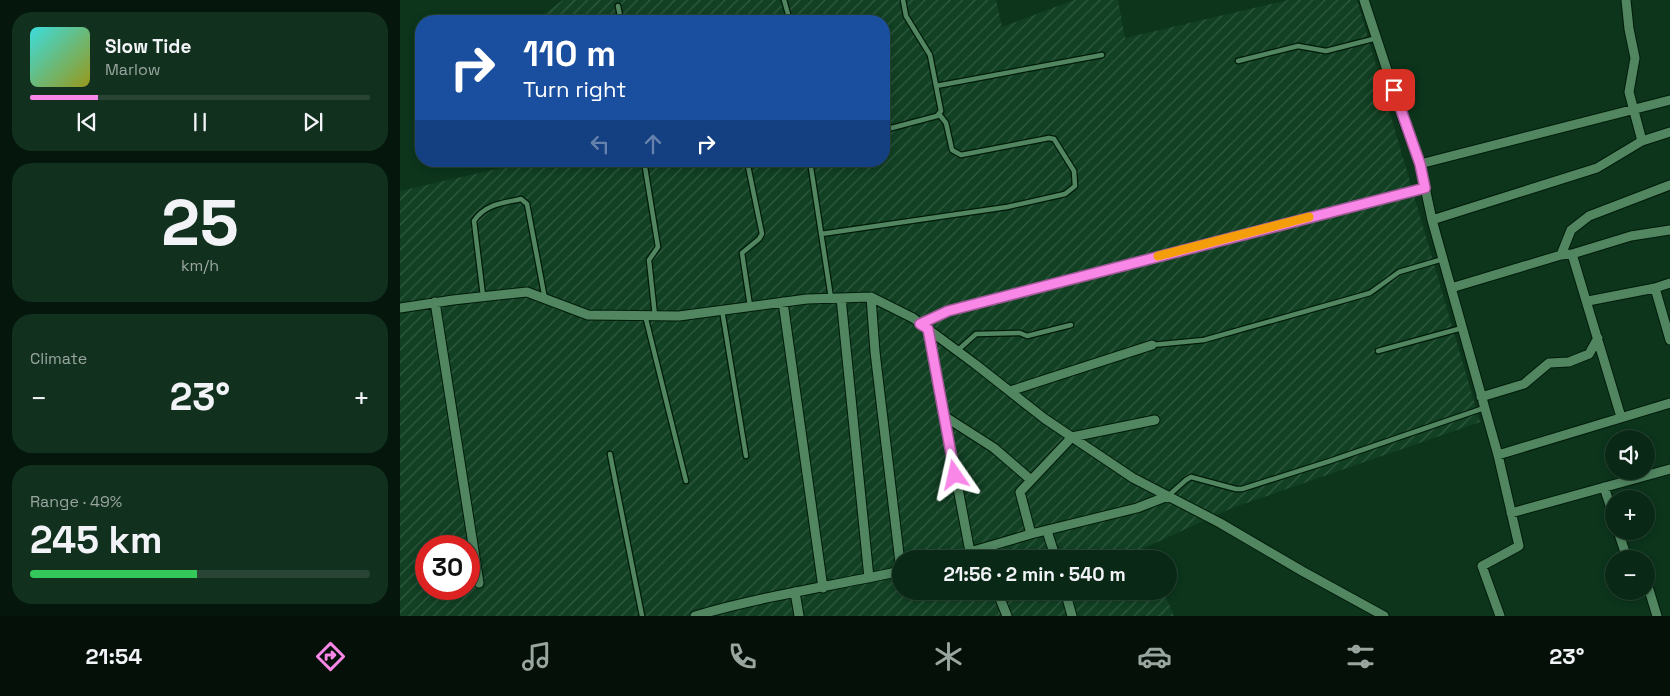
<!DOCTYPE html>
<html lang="en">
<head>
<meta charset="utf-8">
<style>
  body { margin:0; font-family:"Space Grotesk",sans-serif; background:#12301e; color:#f1f3f6; height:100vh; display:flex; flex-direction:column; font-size:19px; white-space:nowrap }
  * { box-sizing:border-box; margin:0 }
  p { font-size:16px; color:#99a6a0 }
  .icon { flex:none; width:28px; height:28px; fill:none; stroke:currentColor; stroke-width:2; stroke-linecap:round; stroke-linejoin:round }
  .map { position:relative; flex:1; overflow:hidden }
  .drawer { display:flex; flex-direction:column; gap:12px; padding:12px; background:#05160c; width:400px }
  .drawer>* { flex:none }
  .hud { position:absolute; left:15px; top:15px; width:475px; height:152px; border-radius:20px; box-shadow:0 2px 8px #0003,0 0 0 1px #294434; background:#1a4fa0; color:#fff; overflow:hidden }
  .buttons { position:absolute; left:1205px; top:430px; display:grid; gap:10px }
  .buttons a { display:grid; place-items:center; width:50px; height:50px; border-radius:50%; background:#092815; box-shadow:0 2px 8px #0003,0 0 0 1px #294434; font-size:25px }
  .speed { position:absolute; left:15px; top:535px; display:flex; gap:10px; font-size:25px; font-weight:700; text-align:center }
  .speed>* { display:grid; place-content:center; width:65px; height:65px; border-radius:50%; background:#092815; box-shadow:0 2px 8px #0003,0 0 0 1px #294434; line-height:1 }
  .speed .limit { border:8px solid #d22; background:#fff; color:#111 }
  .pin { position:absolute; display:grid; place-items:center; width:42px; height:42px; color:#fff; margin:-21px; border-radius:10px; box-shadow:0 2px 8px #0006 }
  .me { position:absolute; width:55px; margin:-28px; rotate:349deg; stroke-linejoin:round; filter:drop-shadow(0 0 4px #0008) }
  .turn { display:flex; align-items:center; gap:18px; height:105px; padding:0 25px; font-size:22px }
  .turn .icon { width:65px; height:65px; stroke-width:2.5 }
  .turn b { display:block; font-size:35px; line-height:42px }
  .lanes { display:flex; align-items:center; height:48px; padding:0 25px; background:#0003; justify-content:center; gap:25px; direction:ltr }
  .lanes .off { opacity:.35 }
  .big { font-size:38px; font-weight:800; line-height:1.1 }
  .drawer .tile { flex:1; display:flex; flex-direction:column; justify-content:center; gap:8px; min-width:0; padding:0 18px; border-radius:20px; background:#12301e }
  .drawer .dial { align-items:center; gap:0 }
  .dial b { font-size:65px; line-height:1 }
  .song { display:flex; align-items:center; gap:15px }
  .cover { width:60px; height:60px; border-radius:8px; background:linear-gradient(135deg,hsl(180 70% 55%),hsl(60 70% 35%)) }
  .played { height:5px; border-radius:2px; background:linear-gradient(90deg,#f987e8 20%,#294434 20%) }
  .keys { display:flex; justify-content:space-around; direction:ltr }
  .heat { display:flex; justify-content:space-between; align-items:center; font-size:28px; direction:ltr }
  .charge { height:8px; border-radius:4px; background:linear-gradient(90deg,#34c759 49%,#294434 0) }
  .trip { position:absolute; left:492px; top:550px; width:285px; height:50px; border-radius:25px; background:#092815; box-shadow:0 2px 8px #0003,0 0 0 1px #294434; font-weight:800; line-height:50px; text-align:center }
  .menu { display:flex; height:80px; justify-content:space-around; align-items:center; background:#041008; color:#99a6a0 }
  .menu .icon { width:35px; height:35px }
  .menu .on { color:#f987e8 }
  .menu b { font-size:22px; color:#f1f3f6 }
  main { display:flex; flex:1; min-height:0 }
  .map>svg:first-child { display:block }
</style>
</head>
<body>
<main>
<section class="drawer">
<div class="tile">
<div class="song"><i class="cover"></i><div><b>Slow Tide</b><p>Marlow</p></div></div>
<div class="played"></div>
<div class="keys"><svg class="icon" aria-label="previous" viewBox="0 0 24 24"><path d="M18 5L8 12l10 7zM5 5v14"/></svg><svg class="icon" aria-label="pause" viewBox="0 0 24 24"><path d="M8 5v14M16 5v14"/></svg><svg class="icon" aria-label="next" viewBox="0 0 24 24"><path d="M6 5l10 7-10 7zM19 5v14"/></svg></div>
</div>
<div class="tile dial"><b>25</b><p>km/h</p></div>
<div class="tile"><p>Climate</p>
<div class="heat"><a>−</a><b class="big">23°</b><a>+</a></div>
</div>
<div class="tile"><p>Range · 49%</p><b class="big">245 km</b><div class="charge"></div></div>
</section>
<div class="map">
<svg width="1270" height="616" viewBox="0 0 1270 616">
  <defs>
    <pattern id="industrial-furrows" width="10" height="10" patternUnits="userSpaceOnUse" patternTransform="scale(1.25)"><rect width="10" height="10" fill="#114023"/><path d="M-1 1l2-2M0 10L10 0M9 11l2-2" fill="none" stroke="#325b41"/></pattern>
  </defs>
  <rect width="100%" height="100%" fill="#0c351c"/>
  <path fill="url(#industrial-furrows)" fill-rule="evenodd" d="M163,0h433l6,27 72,-27h44l7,38 163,-38h69l123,422 -248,86 -88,40 5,11h-248v32h262l11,25h-774v-425l123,-28 1,-2h360v-140h-350zM26,546h43v43h-43z"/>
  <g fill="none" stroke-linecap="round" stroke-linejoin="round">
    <g stroke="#011b0a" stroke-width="7">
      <path id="lane" d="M384,0l6,21
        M218,6l3,15
        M838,61l60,-15 28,5 51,-13
        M536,86l166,-31
        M484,130l53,-14 4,-5 -11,-56 -24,-39 -3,-16
        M244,161l14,86 -9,13 6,56
        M347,161l15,73 -3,5 -17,14 8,53
        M410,161l21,137
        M421,234l186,-27 58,-13 10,-8 -1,-15 -20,-32 -5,-1 -88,17 -9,-5 -6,-27 -7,-9
        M83,296l-9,-75c11,-17 29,-18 47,-22l6,5 18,95
        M322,310l24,146
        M245,315l41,166
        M520,324l28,-13 477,-124
        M752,345l52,-5 166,-47 29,-21 44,-13
        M558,350l18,-16 44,-1 7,3 44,-11
        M978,351l84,-23
        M210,454l32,162
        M768,496l18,-16 5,-3 45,12h6l88,-28 154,-53"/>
    </g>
    <g stroke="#011b0a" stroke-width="11">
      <path id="street" d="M964,0l41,125 15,39 12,56 66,235 21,91 -37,20 18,50
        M1226,0l3,29 6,29 -6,34 13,49
        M1020,164l250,-64
        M1032,220l165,-52 45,-27 28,-9
        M1172,254l49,163
        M1161,255l10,-25 18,-14 81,-31
        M1051,288l110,-33 11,-1 59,-18 39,-6
        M1255,288l15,52
        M471,297l4,55 26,219
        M441,298l28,280
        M1188,301l67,-13 15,-5
        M35,302l44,281
        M383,302l40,286
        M0,308l53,-8 74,-8 61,23 91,1 128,-17 64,-2 42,21 62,46 70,55 88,59 87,45 82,48 82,45
        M528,329l42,223
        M610,391l142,-46
        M1081,397l43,-13 25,-21 20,-1 20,-8 9,-16
        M544,416l50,32 37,32
        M1098,455l172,-52
        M1204,487l10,30
        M1111,513l159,-44
        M647,531l9,28
        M1218,531l7,21 9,7
        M631,534l-11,-42 52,-55 83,-17
        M546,559l85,-25 106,-26 31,-12
        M1246,580l11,36
        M597,591l10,25
        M665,591l7,25
        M395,592l4,24
        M295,616c67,-20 137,-30 206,-45"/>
    </g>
    <use href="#lane" stroke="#518661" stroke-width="4.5"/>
    <use href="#street" stroke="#518661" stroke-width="9"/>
  </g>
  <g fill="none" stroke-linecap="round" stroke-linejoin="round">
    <g stroke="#a25897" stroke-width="12">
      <path id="route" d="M555,475l-27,-146 -8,-5 28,-13 477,-123 -5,-24 -26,-74"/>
    </g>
    <use href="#route" stroke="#f987e8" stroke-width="9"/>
    <path stroke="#f59e0b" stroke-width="9" d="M758,256l151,-39"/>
  </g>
</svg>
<div class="buttons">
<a><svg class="icon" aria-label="sound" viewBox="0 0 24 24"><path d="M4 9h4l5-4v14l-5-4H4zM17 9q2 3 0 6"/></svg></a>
<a>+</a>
<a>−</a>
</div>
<div class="speed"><div class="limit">30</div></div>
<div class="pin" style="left:994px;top:90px;background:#d93025"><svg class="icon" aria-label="arrive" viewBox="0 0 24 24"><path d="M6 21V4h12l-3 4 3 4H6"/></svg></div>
<svg class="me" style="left:555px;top:475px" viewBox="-20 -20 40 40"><path d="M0-17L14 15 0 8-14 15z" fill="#f987e8" stroke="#fff" stroke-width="4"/></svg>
<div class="trip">21:56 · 2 min · 540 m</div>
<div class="hud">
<div class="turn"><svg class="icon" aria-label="right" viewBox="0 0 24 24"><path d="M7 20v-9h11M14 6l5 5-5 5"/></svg><div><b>110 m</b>Turn right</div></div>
<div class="lanes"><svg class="icon off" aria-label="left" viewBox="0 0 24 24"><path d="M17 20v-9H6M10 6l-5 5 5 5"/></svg><svg class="icon off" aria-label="ahead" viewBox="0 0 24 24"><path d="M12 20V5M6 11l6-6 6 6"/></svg><svg class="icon" aria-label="right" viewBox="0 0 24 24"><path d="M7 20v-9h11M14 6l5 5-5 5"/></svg></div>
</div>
</div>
</main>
<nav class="menu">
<b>21:54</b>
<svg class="icon on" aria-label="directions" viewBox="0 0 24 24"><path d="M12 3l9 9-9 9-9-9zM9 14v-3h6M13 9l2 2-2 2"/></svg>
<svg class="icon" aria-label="music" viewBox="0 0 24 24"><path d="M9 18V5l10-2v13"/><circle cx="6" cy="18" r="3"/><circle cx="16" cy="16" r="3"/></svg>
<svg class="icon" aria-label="phone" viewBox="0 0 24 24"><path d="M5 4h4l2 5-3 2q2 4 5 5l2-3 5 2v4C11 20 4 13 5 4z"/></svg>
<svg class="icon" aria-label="climate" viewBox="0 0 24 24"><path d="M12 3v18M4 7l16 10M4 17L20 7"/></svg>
<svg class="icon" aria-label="car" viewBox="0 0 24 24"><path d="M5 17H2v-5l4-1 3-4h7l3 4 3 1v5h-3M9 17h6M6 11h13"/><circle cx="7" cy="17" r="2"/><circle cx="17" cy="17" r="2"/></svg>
<svg class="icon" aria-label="filters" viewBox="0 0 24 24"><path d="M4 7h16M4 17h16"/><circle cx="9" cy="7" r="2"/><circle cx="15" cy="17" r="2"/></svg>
<b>23°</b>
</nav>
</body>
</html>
